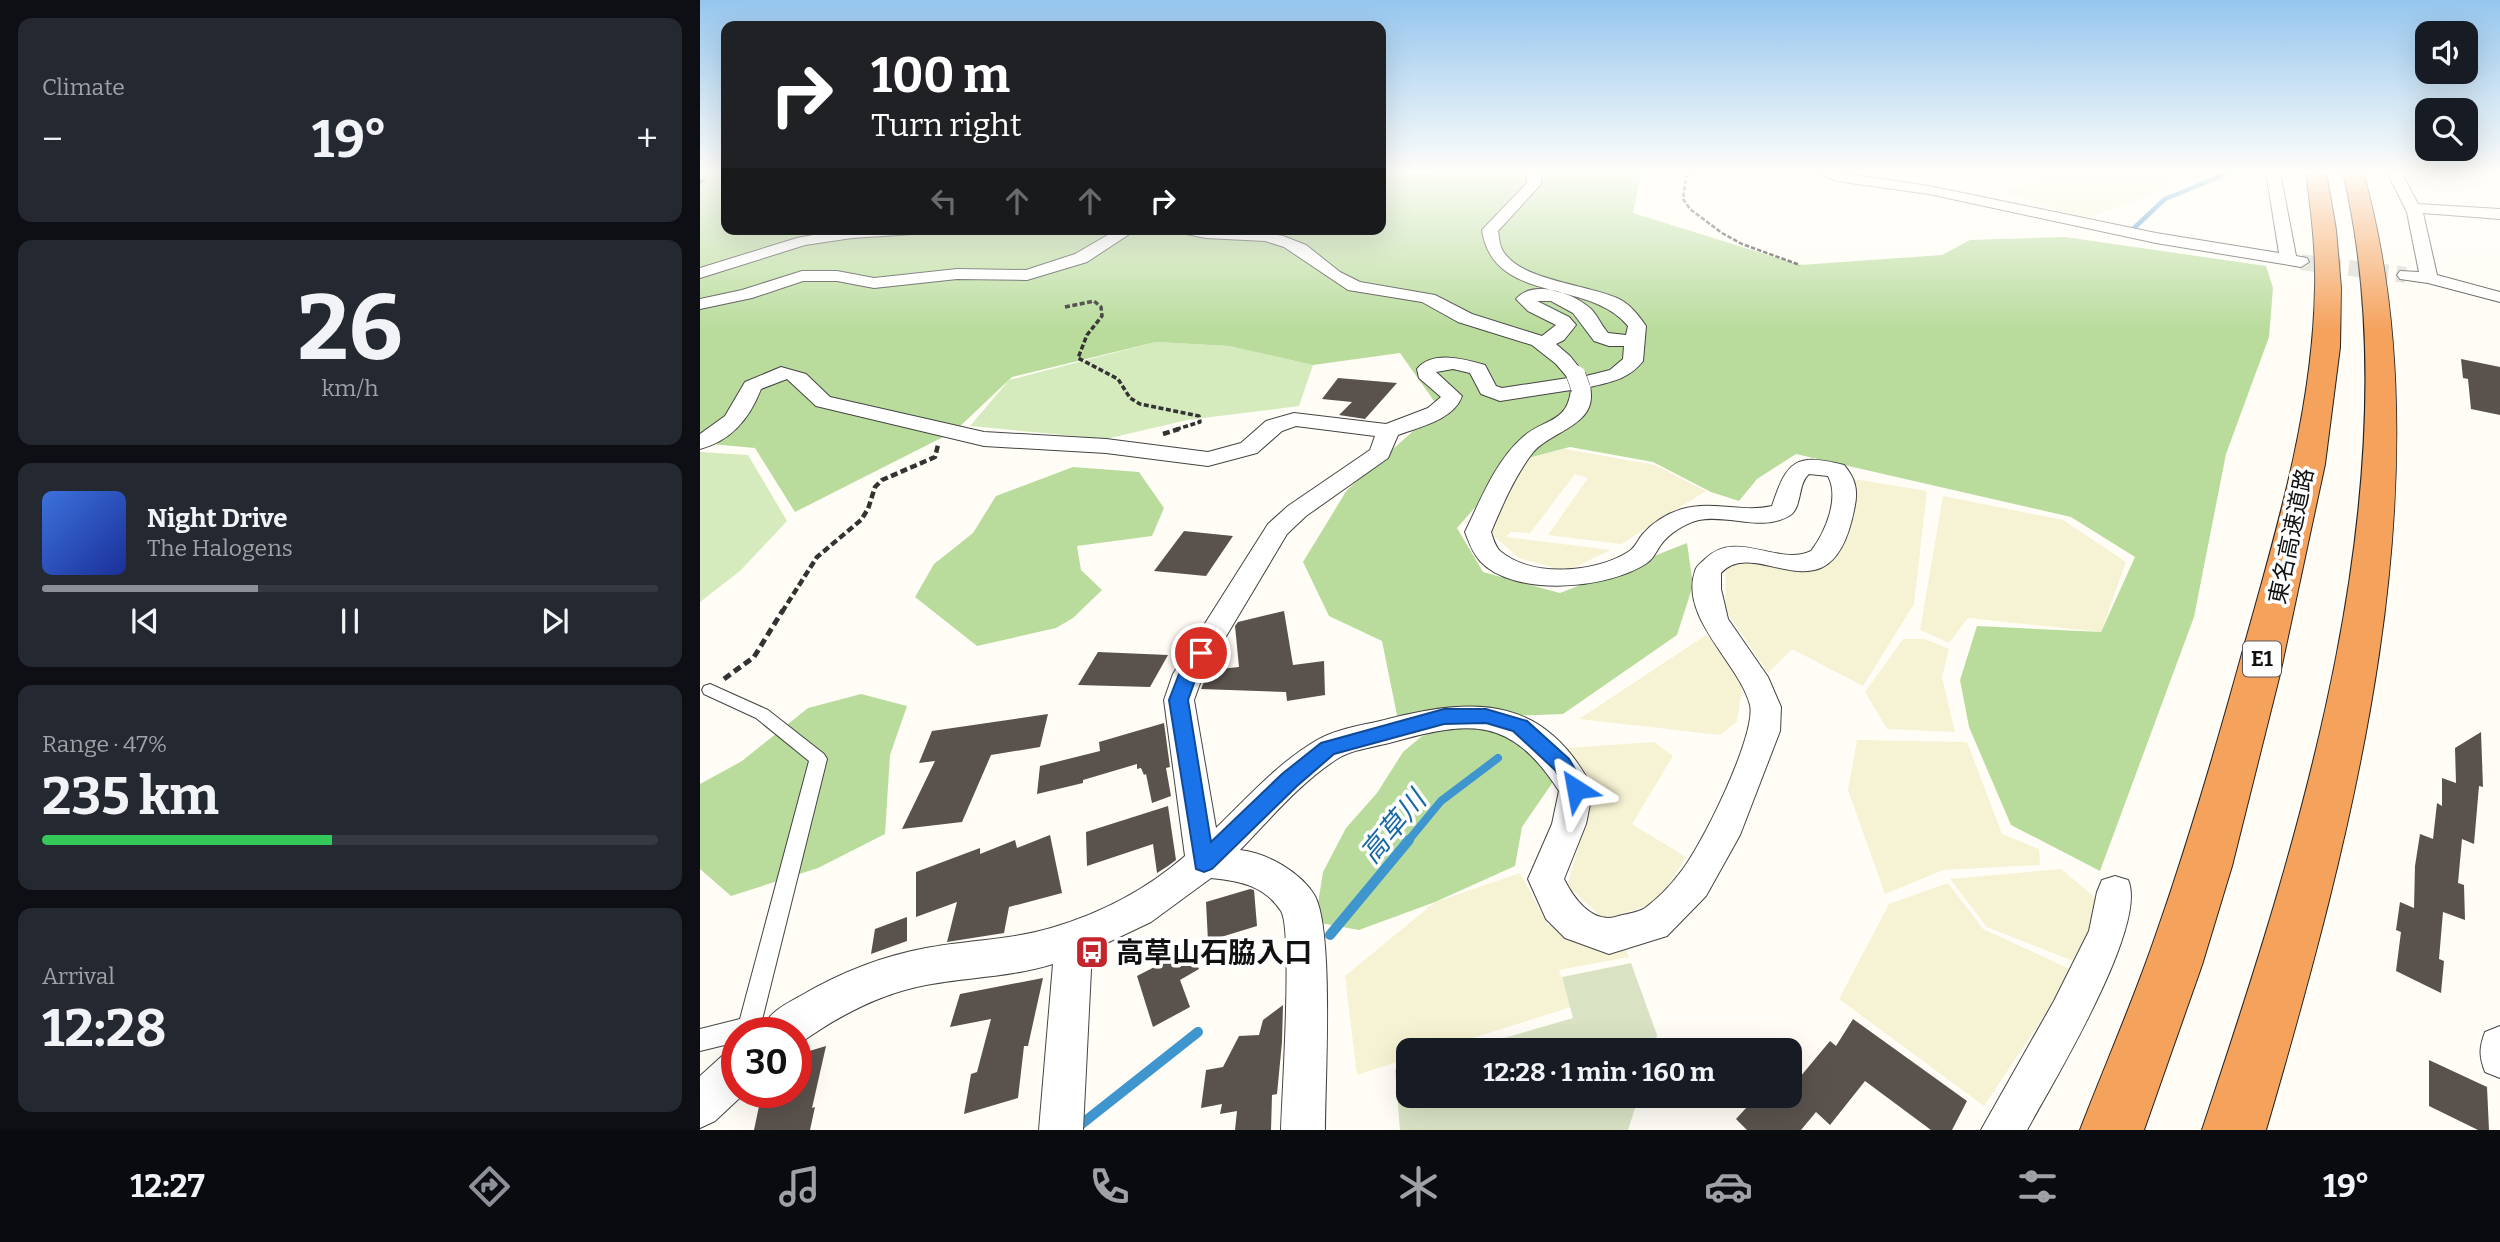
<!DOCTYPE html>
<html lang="en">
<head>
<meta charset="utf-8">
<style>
  body { margin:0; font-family:Bitter,"Noto Sans JP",serif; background:#242831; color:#f1f3f6; height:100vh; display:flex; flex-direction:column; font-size:26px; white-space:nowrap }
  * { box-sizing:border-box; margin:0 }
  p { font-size:23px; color:#9ea1a6 }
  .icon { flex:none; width:38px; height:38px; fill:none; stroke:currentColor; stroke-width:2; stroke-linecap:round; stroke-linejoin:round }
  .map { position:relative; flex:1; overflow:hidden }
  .drawer { display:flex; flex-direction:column; gap:18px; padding:18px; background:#0d0f14; width:700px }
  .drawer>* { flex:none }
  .top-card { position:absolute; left:21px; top:21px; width:665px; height:214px; border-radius:14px; box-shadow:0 7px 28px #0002; background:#202124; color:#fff; overflow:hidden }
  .buttons { position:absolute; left:1715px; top:21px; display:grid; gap:14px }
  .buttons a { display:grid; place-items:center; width:63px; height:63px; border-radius:14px; background:#171b24; box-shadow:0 7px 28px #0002; font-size:35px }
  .speed { position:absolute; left:21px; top:1017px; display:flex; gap:14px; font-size:35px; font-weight:700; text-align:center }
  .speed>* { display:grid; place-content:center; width:91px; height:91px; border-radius:50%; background:#171b24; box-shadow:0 7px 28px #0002; line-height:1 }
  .speed .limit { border:10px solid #d22; background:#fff; color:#111 }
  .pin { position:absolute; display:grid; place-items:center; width:60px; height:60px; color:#fff; margin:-30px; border:4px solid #fff; border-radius:50%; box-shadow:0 2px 7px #0007 }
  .me { position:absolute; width:77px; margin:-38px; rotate:326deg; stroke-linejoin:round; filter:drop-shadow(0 0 5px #0008) }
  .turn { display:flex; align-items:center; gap:24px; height:147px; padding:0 35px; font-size:32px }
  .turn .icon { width:91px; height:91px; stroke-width:2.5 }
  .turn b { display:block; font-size:49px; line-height:60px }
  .lanes { display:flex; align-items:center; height:66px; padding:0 35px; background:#0003; justify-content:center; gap:35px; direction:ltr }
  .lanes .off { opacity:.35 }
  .big { font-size:52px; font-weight:700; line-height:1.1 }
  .drawer .card { flex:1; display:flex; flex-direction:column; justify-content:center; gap:10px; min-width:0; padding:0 24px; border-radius:14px; background:#242831 }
  .drawer .dial { align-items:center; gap:0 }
  .dial b { font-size:91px; line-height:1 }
  .song { display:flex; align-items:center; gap:21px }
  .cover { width:84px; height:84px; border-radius:10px; background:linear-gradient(135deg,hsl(220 70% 55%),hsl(230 70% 35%)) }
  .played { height:7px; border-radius:4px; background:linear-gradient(90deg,#8c9099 35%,#363941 35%) }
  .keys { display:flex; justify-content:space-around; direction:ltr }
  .heat { display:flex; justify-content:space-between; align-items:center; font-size:38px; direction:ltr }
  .charge { height:10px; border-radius:5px; background:linear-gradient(90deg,#34c759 47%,#363941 0) }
  .trip { position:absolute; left:696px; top:1038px; width:406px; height:70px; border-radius:14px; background:#171b24; box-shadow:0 7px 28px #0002; font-weight:700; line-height:70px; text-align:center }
  .menu { display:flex; height:112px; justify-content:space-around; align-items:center; background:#090b0e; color:#9ea1a6 }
  .menu .icon { width:49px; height:49px }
  .menu .on { color:#8c9099 }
  .menu b { font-size:32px; color:#f1f3f6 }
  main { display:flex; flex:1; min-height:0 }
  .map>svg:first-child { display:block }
</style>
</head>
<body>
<main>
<section class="drawer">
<div class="card"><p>Climate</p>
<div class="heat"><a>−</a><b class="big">19°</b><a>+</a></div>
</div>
<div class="card dial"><b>26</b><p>km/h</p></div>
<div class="card">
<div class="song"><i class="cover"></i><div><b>Night Drive</b><p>The Halogens</p></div></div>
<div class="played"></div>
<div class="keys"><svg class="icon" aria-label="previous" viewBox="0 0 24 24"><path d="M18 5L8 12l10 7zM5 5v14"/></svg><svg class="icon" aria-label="pause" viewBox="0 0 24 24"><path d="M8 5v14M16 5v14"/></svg><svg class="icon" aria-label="next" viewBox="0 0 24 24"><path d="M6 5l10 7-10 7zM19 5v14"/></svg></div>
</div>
<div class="card"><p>Range · 47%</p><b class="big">235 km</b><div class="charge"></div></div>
<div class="card"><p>Arrival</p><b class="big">12:28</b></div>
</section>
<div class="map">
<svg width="1800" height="1130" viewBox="0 0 1800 1130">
  <rect width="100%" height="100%" fill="#fffdf5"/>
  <path fill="#f6f3d4" d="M1362,172h85l34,11 -96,36 -82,-28z
    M865,449l90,16 51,26 -85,53 -73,-9 40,-57 -13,-4 -45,59 -19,-1 -5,5 105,13 -45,21 -47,-13 -33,-29 41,-72z
    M1154,479l73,12 -13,113 -51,82 -71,-37 -24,24 -43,-64 1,-46 23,-2 62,11 28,-17z
    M1243,496l120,24 63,42 -25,70 -133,-14 -19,25 -29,-13z
    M1006,635l39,32 -8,55 -17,13 -141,-16z
    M1203,639h22l24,10 -7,28 13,55 -68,-3 -22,-37z
    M1157,740l110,2 35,92 37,15 1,16 -97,5 -58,24 -37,-104z
    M954,742l19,14 -41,68 54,33 -29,46 -53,16 -37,-33 29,-101 -31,-37z
    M1361,869l38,32 -23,61 -89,-35 -37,-48z
    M820,873l28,52 74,17 7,15 -70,13 12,37 -136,43h-26v8l-52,17 -12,-99 90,-74z
    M1248,883l35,46 91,42 -90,135 -145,-107 50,-95z"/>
  <path fill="#d5ebbd" d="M456,342l73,4 84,19 -14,41 -112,14 -81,19 -136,-13 39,-46z
    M0,452l48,3 39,66 -47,50 -40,31z"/>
  <path fill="#b9dc9c" d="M0,172h26v57h655v-57h28l-1,3 22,-3h211l-8,41 167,52 142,-10 28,-15 95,-3 201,29 7,22 -4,49 -43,117 -32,163 -94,254 -89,-46 -42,-98 -9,-47 17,-54 124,6 34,-75 -64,-40 -275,-63 -39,25 -18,22 -28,-9 -58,-30 -83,-15 -54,14 -59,67 26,44 77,21 127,-50 6,42 -16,50 -114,79 -165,6 -16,-79 -53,-25 -26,-54 44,-72 92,-82 -39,-55 -87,12 -84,-19 -73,-4 -144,35 -57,54 -160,81 -40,-64 -55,-5z
    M373,467l66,5 25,36 -12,28 -75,10 4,24 21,20 -29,28 -17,10 -79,18 -62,-49 19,-33 39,-31 23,-37z
    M161,694l46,12 -17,49 -5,79 -67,34 -87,28 -31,-27v-85l42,-23 66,-53z
    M774,721l61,26 20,32 -33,48 -7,39 -80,36 -76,28 -44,-8 8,-50 23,-44 31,-35 26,-41 19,-16z"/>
  <path fill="#d9e3c4" d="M931,963l26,72 -4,15h-190l110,-32 -11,-41z
    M709,1066v30h230l-11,34h-228l-5,-60z"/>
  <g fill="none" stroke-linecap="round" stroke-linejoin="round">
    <path stroke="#3f96cf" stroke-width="4.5" d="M1434,228l31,-29 66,-27"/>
    <path stroke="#3f96cf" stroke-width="8" d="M708,841l33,-40 57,-43"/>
    <path stroke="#3f96cf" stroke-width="10" d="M630,935l79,-95
      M374,1130l124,-98"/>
  </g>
  <path fill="#5a524d" d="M1761,359l39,8v48l-29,-6 -3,-30 -5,-1z
    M638,378l59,5 -32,36 -26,-4 13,-13 -30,-3z
    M484,531l49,5 -27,40 -52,-5z
    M584,611l9,54 31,-4 1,34 -38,6 -1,-9 -85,-3 8,-19 30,-3 -4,-41 3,-4z
    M398,652l70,3 -18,32 -72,-2z
    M348,714l-8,33 -49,8 -29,67 -60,7 33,-68 -16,2 13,-32z
    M464,723l6,44 -4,1 5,28 -19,7 -6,-29 -2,1 -3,-7 -4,1v-5l-54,16v3l-46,11 3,-28 60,-15 -1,-9z
    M1781,732l2,55 -4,-1 -5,58 -12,-5 -4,44 6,2 1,35 -22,-8 -4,47 5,2 -3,32 -45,-22 5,-39 -5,-2 4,-28 14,6 1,-42 5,-32 13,5 4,-36 5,3v-28l14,5 -1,-35z
    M468,806l8,54 -8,6 -11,7 -4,-29 -66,22 -1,-34z
    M350,835l12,58 -53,14 -5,26 -57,9 10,-40 -41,15v-45l64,-24v6l35,-14 2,8z
    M550,889l4,1 3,36 -49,15 -2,-39z
    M207,917v24l-36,13 4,-25z
    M491,948l8,21 -19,11 10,27 -37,20 -16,-51z
    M343,978l-15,68h-4l-6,52 -54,16 7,-40 6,-2 14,-53 -41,8 10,-33z
    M583,1005l-1,37 -5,52 -5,1 -1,35h-36l2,-19 -17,3 2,-10 -21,4 5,-38 17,-3 16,-31 20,-1 4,-15z
    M1153,1019l114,82 -15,29h-21l-66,-49 -35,44 -14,-13 -15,18h-54l-11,-11 21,-23h33v-7l40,-48 6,5z
    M126,1046l-14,62 3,-1 -5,23h-56l8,-38h34v-37z
    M1729,1060l58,27 2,43h-11l-49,-24z"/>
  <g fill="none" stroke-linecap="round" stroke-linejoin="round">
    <path stroke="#dbdad3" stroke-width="16" stroke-dasharray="16 8" stroke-linecap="butt" d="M1601,262l105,13"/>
    <g stroke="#444" stroke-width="2">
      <path id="lane" d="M10,684l58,26 56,44 3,5 -66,265 4,8h-28v10l-37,9v-22l40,-10 69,-258 -53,-43 -52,-24 -2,-4 2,-4z"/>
    </g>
    <g stroke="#444" stroke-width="2">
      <path id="street" d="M827,172h14v12l-43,47c1,5 1,11 3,16 14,34 88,37 118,52 12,6 20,17 27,27l-3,35c-14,18 -32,21 -53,26 9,40 -41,43 -59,68 -17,23 -29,51 -40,77 2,6 4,14 9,19 32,27 95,22 128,1 7,-4 9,-11 14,-17 10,-12 24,-21 40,-26 31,-9 61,4 90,-3 15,-46 24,-53 72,-41 11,13 14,24 11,40 -22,124 -98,28 -134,68v16l7,30 40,58 13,30 -1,24 -40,104 -34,61 -39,40 -58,18 -44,-16 -19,-19 -18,-40 24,-55 7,-33c-48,-74 -87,-71 -166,-49 -18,5 -40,7 -56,17 -37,24 -67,60 -97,91 27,3 61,22 75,46 19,37 10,185 10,234h-44c1,-34 12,-200 0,-219 -17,-26 -42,-30 -70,-33l-60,44 -59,28 -9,180h-44l14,-166c-42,13 -84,13 -127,21 -48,9 -90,32 -130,61v-14h-35c6,-19 23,-27 41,-37 38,-22 80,-39 124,-47 42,-8 84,-8 125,-20 48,-14 95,-38 134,-72l-21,-156 9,-26 95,-150 20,-18 82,-56 5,-14 -79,-10 -14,5 -25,22 -49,13 -102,-13 -122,-7 -168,-40 -29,-27 -26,10c-11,29 -30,52 -61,60v-15l25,-18 20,-34 36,-15 25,7 24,23 154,35 122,7 102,13 33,-9 25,-22 28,-8 92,11 42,-16 13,-11 -22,-19 -2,-9c15,-19 48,-10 68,-4l11,21 6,2 66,-10 -12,-14 -24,-19 -74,-23 -36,-20 -74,-12 -64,-43 -19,-6 -59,-3 -30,-6 -2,-3 80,2 29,5 23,9 34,27 20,10 75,13 37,19 70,22 14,-11 -28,-14 -12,-12c18,-21 60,-5 76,11 6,7 10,16 16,23l18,2 2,-9c-39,-48 -135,-21 -146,-96l45,-47zM837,301h14l22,12 21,28 15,5h15l-1,13 -13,11 -24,6 -16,-20 -14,-12 8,-4 12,-15 -7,-8zM753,369l17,4 11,21 19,7 71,-11c-4,34 -27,28 -48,47 -27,23 -43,64 -58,95 4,10 7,20 15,29 34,37 129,28 167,2 6,-4 9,-11 13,-17 8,-12 25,-23 39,-26 30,-6 62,12 90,-4 14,-8 8,-32 20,-42l19,2c12,22 -3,57 -17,75 -32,16 -75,-23 -106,8 -3,3 -9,7 -10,12 -16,47 45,93 55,134 7,29 -50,145 -71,169 -9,12 -22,25 -34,34 -7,5 -21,6 -30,9 -24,6 -42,-20 -51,-38l22,-55 7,-35c-47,-92 -115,-93 -205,-70 -23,6 -50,9 -71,21 -38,22 -70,58 -101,88l-22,-128 9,-25 84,-141 19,-18 82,-58 10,-23c21,-8 56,-15 64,-39l-26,-24z
        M1116,172h19l94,14 227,47 123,20 -13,-81h14l16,84 11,2 2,4 -8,5 -145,-24 -227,-49 -93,-13z
        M1687,172h14l17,32 82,5v10l-77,-6 14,62 63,17v10l-72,-19 -28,-4 -3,-4 3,-4 19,1 -12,-60z
        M146,229h75l-8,5 -61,4 -47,7 -105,33v-10l97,-30z
        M418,229h19l-50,33 -60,18 -70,-1 -83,9 -37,-7h-34l-51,17 -52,11v-10l42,-9 60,-19h35l37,7 83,-9 69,1 49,-16z
        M1415,876l13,4c21,45 -76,204 -101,250h-46l73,-129 35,-70 8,-39 5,-12z
        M1800,1026v52l-15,-6c-6,-16 -6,-24 0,-40z
        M37,1050v42h9l-31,29 -15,7v-52l22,-20z"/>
    </g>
    <g stroke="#222" stroke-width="2">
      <path id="highway" d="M1606,172h20l10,58 5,58 -1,59 -15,117 -45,210 -48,192 -30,99 -58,165h-64c24,-62 51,-124 73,-187 34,-96 63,-195 90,-293 33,-118 70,-239 72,-362 1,-39 -4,-77 -9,-116z
        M1643,172h20c86,305 -11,662 -97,958h-64c98,-292 213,-651 141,-958z"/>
    </g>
    <path stroke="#333" stroke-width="2.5" stroke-dasharray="4.5 2" stroke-linecap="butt" d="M995,172l-9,5 -3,22 7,10 32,24 20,11 58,21
      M0,180l4,1 -4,2"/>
    <path stroke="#333" stroke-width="3.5" stroke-dasharray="5 2.5" stroke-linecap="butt" d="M365,307l29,-6 7,6 1,9 -15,19 -9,23 40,21 12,19 10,6 59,12 1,6 -26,8"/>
    <path stroke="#333" stroke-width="4.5" stroke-dasharray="7 3.5" stroke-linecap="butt" d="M463,434l16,-5
      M82,612l35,-55 44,-37 7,-11 7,-22 7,-7 53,-23 3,-12"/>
    <path stroke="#333" stroke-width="5" stroke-dasharray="8 4.5" stroke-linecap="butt" d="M24,679l30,-22 29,-47"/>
    <use href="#lane" fill="#fff" fill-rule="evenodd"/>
    <use href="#street" fill="#fff" fill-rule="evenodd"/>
    <use href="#highway" fill="#f5a25d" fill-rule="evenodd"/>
    <g stroke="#444" stroke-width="20" stroke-linecap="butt">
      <path id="street-bridge" d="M876,375l5,14"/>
    </g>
    <use href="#street-bridge" stroke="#fff" stroke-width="19"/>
  </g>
  <linearGradient id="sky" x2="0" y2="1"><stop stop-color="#95c6ee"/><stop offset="0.52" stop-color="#fffefa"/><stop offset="1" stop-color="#fffefa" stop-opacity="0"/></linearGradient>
  <rect width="1800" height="330" fill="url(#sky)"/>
  <path fill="#1a73e8" stroke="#114b97" stroke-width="2" d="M501,647l6,2 3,4 -13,22 -9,25 23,142 71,-68 39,-31 123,-34h42l41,12 42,38 18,30 -3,5 -8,3 -7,-3 -14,-24 -42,-39 -27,-8 -42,1 -110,30 -37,32 -85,83 -8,3 -8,-3 -27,-169 10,-26 16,-25z"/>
  <defs>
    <g id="bus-square" transform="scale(1.75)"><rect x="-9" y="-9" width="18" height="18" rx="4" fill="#c4262e" stroke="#fff"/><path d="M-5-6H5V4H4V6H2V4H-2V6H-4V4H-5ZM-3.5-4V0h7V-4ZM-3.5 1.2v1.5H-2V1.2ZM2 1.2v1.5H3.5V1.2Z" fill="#fff"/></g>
  </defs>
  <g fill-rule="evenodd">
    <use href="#bus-square" x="392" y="952"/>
  </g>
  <g text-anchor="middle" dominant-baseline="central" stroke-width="7" stroke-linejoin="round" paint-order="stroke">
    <rect fill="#fff" stroke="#585858" stroke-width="2" x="1543" y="641.5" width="38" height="35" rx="5"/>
    <g font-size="21" font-weight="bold" fill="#111">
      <text x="1562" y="659">E1</text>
    </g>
    <g font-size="23" fill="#111" stroke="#fff">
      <text transform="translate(1591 536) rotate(-78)">東名高速道路</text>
    </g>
    <g font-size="28" font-style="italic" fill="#1768a6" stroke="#fff">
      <text transform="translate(693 827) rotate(-50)">高草川</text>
    </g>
    <g font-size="28" font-weight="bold" fill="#111" stroke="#fff" text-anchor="start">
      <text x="416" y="952">高草山石脇入口</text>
    </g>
  </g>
</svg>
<div class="buttons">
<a><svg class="icon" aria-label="sound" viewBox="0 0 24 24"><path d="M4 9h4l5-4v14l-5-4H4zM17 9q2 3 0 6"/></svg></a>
<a><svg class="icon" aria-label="search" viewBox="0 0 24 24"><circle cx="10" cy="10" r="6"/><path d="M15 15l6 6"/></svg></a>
</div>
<div class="speed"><div class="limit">30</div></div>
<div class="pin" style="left:501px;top:653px;background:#d93025"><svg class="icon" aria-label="arrive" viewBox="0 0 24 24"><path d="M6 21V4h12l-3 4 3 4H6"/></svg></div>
<svg class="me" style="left:876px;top:789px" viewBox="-20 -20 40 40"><path d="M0-17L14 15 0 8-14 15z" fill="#1a73e8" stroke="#fff" stroke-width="4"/></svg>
<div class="trip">12:28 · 1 min · 160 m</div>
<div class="top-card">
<div class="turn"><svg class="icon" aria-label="right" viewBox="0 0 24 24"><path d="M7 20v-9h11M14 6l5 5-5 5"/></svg><div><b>100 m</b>Turn right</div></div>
<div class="lanes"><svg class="icon off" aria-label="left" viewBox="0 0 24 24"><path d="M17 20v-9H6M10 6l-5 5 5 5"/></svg><svg class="icon off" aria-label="ahead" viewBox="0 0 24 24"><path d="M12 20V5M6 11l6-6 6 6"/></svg><svg class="icon off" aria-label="ahead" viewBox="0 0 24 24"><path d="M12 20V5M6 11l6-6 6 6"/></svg><svg class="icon" aria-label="right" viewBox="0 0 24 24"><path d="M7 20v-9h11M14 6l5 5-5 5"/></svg></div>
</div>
</div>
</main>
<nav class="menu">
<b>12:27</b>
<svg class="icon on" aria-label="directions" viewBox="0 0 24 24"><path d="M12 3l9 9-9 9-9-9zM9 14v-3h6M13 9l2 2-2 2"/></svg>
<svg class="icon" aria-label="music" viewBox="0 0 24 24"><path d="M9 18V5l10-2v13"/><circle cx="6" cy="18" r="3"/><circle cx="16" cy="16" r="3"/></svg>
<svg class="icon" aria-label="phone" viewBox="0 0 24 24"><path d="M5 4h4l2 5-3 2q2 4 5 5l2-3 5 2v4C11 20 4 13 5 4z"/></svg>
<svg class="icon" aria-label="climate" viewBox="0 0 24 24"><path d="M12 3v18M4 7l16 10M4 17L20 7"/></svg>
<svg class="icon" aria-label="car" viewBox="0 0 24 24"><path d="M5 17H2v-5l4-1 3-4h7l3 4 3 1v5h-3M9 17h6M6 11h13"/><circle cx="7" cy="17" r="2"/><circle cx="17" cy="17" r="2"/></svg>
<svg class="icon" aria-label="filters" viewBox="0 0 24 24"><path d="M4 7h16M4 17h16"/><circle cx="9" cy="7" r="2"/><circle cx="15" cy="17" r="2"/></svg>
<b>19°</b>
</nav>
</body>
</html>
